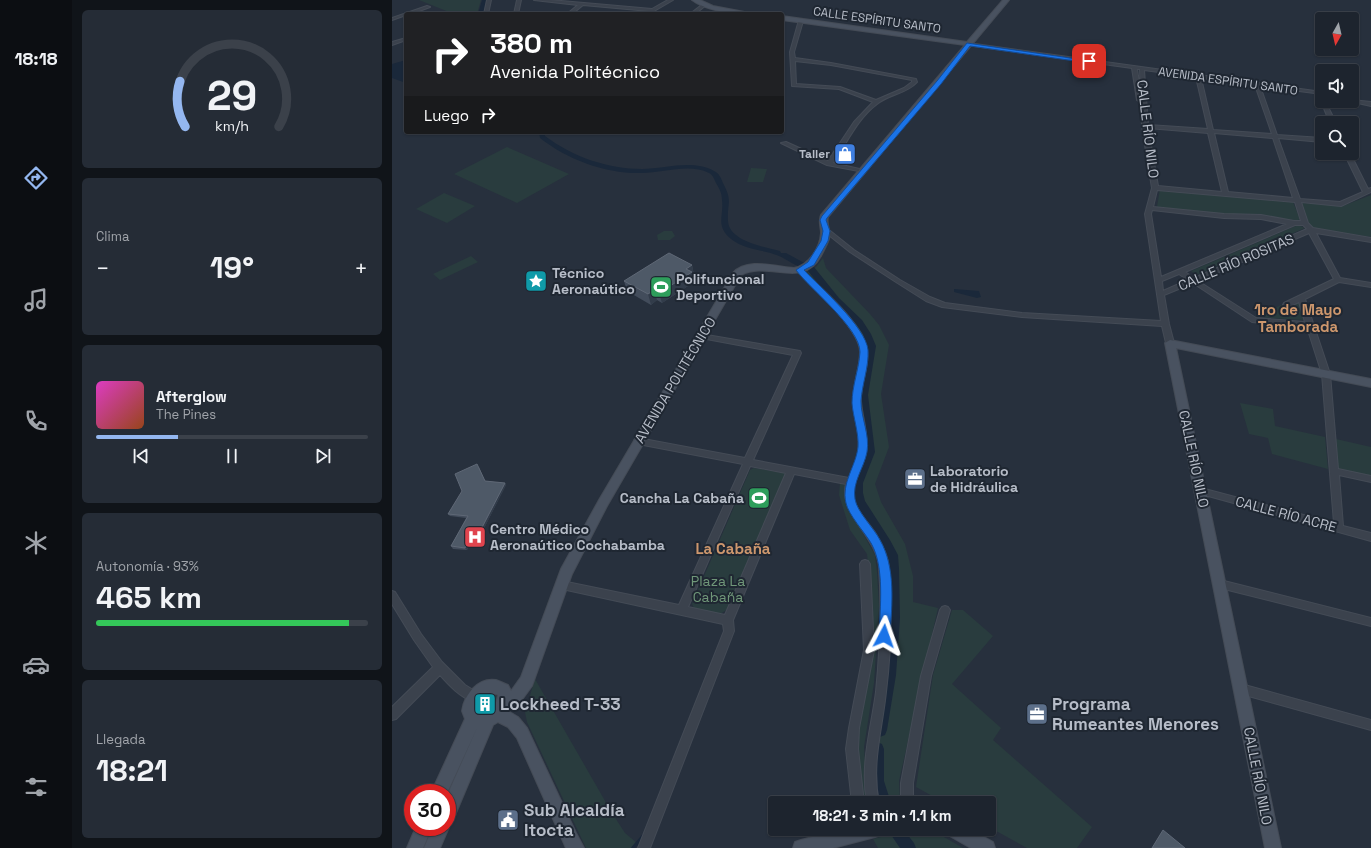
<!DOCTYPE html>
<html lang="es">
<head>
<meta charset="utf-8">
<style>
  body { margin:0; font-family:"Space Grotesk",sans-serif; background:#252c36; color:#f1f3f6; height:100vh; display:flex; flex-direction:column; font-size:15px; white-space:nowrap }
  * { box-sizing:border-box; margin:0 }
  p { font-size:13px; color:#a0a4aa }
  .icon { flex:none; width:22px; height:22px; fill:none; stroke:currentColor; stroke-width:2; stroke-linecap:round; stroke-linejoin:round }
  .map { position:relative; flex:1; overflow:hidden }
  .details { display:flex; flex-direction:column; gap:10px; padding:10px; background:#101419; width:320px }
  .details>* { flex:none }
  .hud { position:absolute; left:12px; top:12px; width:380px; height:122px; border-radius:4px; box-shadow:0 1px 3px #0004,0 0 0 1px #3b414a; background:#202124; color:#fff; overflow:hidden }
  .needle { width:26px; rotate:188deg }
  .buttons { position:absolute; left:923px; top:12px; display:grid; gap:8px }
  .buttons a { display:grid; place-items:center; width:44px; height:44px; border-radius:4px; background:#1d242e; box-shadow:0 1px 3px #0004,0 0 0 1px #3b414a; font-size:20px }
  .speed { position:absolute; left:12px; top:784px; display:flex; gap:8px; font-size:20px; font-weight:700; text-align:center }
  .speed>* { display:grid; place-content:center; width:52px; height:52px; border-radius:50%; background:#1d242e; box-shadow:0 1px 3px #0004,0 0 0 1px #3b414a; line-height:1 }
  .speed .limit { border:6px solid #d22; background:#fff; color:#111 }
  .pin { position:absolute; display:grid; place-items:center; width:34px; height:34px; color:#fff; margin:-17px; border-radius:8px; box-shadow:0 2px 6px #0006 }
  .me { position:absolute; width:44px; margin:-22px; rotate:4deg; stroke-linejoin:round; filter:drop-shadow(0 0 3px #0008) }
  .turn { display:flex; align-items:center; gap:14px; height:84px; padding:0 20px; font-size:18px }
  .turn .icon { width:52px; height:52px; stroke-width:2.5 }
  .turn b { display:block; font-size:28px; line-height:34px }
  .then { display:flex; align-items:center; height:38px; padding:0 20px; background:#0003; gap:8px; font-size:15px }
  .big { font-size:30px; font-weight:700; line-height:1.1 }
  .details .card { flex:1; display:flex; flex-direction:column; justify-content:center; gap:6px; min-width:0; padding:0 14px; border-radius:6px; background:#252c36 }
  .details .dial { align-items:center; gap:0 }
  .dial svg { height:104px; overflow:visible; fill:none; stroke:#3b414a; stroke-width:7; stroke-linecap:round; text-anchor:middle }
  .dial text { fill:#f1f3f6; stroke:none }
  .song { display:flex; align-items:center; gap:12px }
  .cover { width:48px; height:48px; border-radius:6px; background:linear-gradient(135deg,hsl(310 70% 55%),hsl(20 70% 35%)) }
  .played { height:4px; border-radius:2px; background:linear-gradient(90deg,#94b7f0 30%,#3b414a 30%) }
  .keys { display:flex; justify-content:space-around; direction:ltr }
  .heat { display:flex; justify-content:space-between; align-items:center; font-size:22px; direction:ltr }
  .charge { height:6px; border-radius:3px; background:linear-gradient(90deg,#34c759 93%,#3b414a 0) }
  .trip { position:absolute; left:376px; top:796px; width:228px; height:40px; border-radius:4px; background:#1d242e; box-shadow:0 1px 3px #0004,0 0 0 1px #3b414a; font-weight:700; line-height:40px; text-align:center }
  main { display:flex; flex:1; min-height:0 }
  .menu { display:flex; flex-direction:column; width:72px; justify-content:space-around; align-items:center; background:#0c0e12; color:#a0a4aa }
  .menu .icon { width:28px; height:28px }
  .menu .active { color:#94b7f0 }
  .menu b { font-size:18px; color:#f1f3f6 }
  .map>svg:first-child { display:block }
</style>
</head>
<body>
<main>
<nav class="menu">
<b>18:18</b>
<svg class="icon active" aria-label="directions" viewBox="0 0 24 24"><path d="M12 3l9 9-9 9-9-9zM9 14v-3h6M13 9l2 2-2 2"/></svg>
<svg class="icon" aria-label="music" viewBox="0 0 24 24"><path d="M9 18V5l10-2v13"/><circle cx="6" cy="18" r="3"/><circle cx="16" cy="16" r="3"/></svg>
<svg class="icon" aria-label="phone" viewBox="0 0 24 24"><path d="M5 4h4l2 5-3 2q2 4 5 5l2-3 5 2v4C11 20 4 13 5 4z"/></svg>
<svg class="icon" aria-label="climate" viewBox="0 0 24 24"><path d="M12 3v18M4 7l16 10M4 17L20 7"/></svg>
<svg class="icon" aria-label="car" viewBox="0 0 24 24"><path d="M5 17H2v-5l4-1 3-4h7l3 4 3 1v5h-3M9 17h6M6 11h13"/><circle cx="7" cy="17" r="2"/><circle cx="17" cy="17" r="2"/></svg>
<svg class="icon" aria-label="filters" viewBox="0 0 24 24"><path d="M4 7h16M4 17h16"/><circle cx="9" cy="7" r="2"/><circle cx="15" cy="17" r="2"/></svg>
</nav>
<section class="details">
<div class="card dial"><svg viewBox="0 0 100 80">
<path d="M14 69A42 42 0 1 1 86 69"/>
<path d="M14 69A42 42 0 0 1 10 34" stroke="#94b7f0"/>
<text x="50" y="56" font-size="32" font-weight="700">29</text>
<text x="50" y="72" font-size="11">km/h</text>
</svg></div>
<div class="card"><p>Clima</p>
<div class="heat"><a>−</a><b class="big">19°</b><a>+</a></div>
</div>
<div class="card">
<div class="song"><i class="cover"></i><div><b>Afterglow</b><p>The Pines</p></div></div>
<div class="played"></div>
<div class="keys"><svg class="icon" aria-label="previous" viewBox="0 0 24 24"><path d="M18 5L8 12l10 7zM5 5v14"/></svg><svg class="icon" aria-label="pause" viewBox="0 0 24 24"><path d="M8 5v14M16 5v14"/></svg><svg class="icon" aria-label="next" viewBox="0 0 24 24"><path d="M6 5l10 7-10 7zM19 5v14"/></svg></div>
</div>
<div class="card"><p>Autonomía · 93%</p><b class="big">465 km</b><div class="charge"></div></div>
<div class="card"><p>Llegada</p><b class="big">18:21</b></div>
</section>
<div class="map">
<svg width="979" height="848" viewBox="0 0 979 848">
  <rect width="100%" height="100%" fill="#27303d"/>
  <path fill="#293c3e" d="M27,0h62l-4,14h-23z
    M115,147l62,27 -52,29 -63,-29z
    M359,168l16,1 -4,13h-16z
    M768,189l133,13 7,17 -4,2 -32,-5 -40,-2 -67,-7z
    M52,193l31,13 -28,17 -31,-14z
    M979,195v42l-57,-9 -5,-4 -7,-21 41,3z
    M906,225l7,3 -109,47 -5,-4z
    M272,231h8l3,5 -5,4h-12l-1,-5z
    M79,256l7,6 -38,18 -7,-6z
    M431,258l3,10 44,46 9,11 10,20 -8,49 8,53 -14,37 6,18 24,42 8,32v26l25,6 -39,173 1,22h-22l-4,-30 11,-80 -6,-153 -25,-37 -1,-9 2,-12 10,-26 -5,-54 7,-52 -2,-10 -11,-16 -47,-52 9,-5z
    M907,301l5,19 -48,-3 25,-12 3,1z
    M848,403l33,6 2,17 50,11 3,32 -56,-15 -4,-16 -19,-4z
    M944,439l35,8v29l-33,-6z
    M362,468l31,5 1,3 -58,133 -8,5 -26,-6 -2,-4 58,-134z
    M448,483l8,1 -2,10 1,11 28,50 2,17 2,34 -5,77 -10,64 4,56h-5l-6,-54 1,-20 15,-84 -1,-46 -5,-45 -17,-24 -11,-35z
    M560,610h11l30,26 -41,48 49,44 -8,12 99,87 -15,21h-50l-38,-21v-24h-44l-29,-16 17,-112z
    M143,679l77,134 13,20 12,10 -4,5h-47l-59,-126 -2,-10z
    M101,693l5,4 -4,13 -11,5 -6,-3 -1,-3 3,-10z
    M504,829h34l33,19h-85l-5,-9 11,-3z"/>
  <path fill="#1a283a" d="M14,60v23l-14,-5v-14z
    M562,289l25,2 2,6 -4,1 -23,-6z"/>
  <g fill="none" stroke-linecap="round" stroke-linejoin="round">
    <path stroke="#1a283a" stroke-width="3.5" d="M241,848l12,-14"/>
    <path fill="#1a283a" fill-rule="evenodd" d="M90,0h6l-4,14h-6z
      M147,132h6v4c28,21 63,33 97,33 23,0 50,-10 72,2 5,2 7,7 9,12 10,19 4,19 5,38 1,20 36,26 52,30l1,2h5l22,12 -1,2c-9,2 -20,-8 -28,-11 -15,-7 -33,-5 -48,-17 -16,-14 -7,-22 -9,-39 0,-7 -3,-12 -6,-17 -2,-4 -3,-8 -7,-10 -20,-10 -46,0 -67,0 -36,1 -74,-13 -102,-35z
      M416,267h6l25,31 23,22 9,14 5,12 -8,49 7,57 -12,31v10l2,8 25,39 8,15 1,14 1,49 -4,57 -9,55 -2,5 -5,2 -5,-2 -2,-5 11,-55 4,-57 -1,-49 -1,-14 -30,-50 -3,-12v-10l12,-31 -7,-57 8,-49 -3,-12 -7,-10 -23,-22 -25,-31 -1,-2z
      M485,742l5,2 2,5v32l7,22h-14l-7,-22v-32l2,-5z
      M495,829h16l11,14 2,5h-16z"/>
    <g stroke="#444b56" stroke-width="2">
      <path id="minor" d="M95,0h4l-3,14h-4z
        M125,0h4l-3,14h-4z
        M142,0h16l102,9 16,-9h5l-24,14 -3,-1 3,-2 -66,-6 -11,9h-5l11,-9z
        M311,4l3,1 -11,9h-5z
        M35,6l3,1 -19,7h-5v1l-14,5v-2z
        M407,20l4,1 -9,31 1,6 36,5 85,16 1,3c-11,12 -28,12 -40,22 -20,15 -30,39 -44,59l31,7v2l-37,-7 -46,-22 5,-1 42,19 26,-39 19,-20 -34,-13 -47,-3 -2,-34zM403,61l36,4 81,15v2l-8,6 -28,12 -36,-13 -44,-3z
        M14,38v2l-14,5v-3z
        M576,43l354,49v2l-62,-8 17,49 45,3v4l-44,-4 22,61 40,3 23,-10 -19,-39h6l18,36 3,-1v4l-30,14 -40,-4 7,21 5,5 58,10v4l-55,-9 24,45 31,5v4l-32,-5 -34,17 25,75 8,95 33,7v6l-32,-7 4,51 28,7v8l-170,-47 -3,-1 -1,-2 1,-2 3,-1 133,35 -12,-149 -15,-47 -55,-5 -59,-39 -29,12 5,29 5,19 -4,2 -4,-2 -4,-17 -140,-9 -80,-10 -16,-6 -30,-19 -46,-30 -25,-20v-2h4l25,20 46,30 30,17 15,6 77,10 139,8 -16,-107 7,-26 -10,-62 -1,-26 -2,1 -2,-1 -5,-32 -166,-23v-1zM745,69h3l1,28zM752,70l52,7 12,52 -60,-4zM809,78l54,7 17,49 -59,-4zM756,128l60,5 14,59 -64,-6zM822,133l59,5 20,60 -65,-6zM765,190l138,12 6,19h-7l-33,-6 -37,-1 -71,-7zM760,210l72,8 37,1 26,5 -126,53 -10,-63zM903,225h8l4,4 -113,49 -9,-6zM917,233l25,46 -50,24 -1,2 1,2h4l11,-5 6,20 -49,-4 -58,-37zM787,274l9,6 -25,11 -1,-10z
        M930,100v1h3l11,22h-6l-9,-22z
        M960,100l19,2v4l-22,-5h3z
        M407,268l2,1c19,18 63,55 66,81 3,15 -7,34 -6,51 1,17 8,33 5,51 -2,14 -12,26 -13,40 0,16 15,30 23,42 6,10 12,22 13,34 3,41 2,83 -3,124 -4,39 -15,72 -7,111h-12c-7,-40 4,-73 9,-111 4,-41 6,-84 3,-125 -2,-30 -41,-54 -33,-83l-52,-10 -61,146 1,11 -84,217h-12l86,-217 -1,-7 -161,-35 -3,-1 -2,-3 2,-3 3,-1 117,24 64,-141 -105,-20 -3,-1 -1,-2 1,-2 3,-1 107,20 48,-103 -92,-17h-3l-1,-2 1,-2h3l99,17 1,2 -48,107 96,18c2,-6 6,-13 8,-20 5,-18 -2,-36 -4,-54 -1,-18 7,-35 7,-52 0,-23 -47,-64 -63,-81l-1,-1zM358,466l36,7 -61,142 -37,-8z
        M473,560l3,1 2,3 4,86 -15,78 -1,21 6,54h-12l-6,-54 3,-21 15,-78 -4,-86 2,-3z
        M828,580l151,38v8l-151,-38 -3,-1 -2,-3 2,-3z
        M0,591l3,1 26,42 21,28 23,23 13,8 1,4 -1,4 -4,1c-14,-5 -25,-17 -34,-27l-44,44 -4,1v-13l41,-40 -19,-27 -22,-36z
        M553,606l3,1 2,3 -19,66 -18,107v20h-12v-20l20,-107 19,-66 2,-3z
        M849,684l130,36v10l-130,-36 -4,-1 -1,-4 1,-4z"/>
    </g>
    <g stroke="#444b56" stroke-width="2">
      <path id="secondary" d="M300,0h8l13,6 42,8c-20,0 -47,-2 -63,-14z
        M611,0h6l-181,217c-2,7 3,14 1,22 -2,6 -5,11 -8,17 -19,34 -52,4 -80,19l-134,231 -35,68 -40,112 -11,15 -11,4 -2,6 10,6 9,11 49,105 8,15h-18l-49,-110 -9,-11 -10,-5 -5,3 -40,95 -6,2 2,5 -9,21h-16l9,-21h14v-31l30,-68 -30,65h-16l34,-74 -3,-8c2,-16 16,-34 34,-31 4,1 8,4 12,5l3,6 10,-14 40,-108 38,-69 134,-227c14,-16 43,-6 61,-5 15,-3 26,-20 27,-35 0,-6 -3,-12 0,-18l144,-170 -183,-25v-4l185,26zM104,694l2,1c-1,9 -6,15 -14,19l-6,-2 -1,-6c4,-8 10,-11 19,-12z
        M778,340l201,39v8l-195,-39 105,500h-16l-100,-505z
        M24,827h16l-9,21h-16z
        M451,829h40l-2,6 -6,2 -42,11h-40l2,-6 6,-2z
        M554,829h24l23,13 2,6h-24l-23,-13z"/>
    </g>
    <use href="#minor" fill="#3b424d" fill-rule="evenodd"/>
    <use href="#secondary" fill="#495260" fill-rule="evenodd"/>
  </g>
  <path fill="#424c5b" d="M300,265l2,10 -1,1 1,6 -32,21 -5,-3 -6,5 -24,-14 -3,-10z
    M87,467l6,14 20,2 1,2 -31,61 -6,-1 -2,5 -14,-1 -2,-3 15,-28 -16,-2 -2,-2z
    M97,700l2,2 -5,8 -7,-1 -2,-2z"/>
  <path fill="#323c4a" d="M300,265l2,10 -1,1 1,6 -32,21 -3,-10 27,-24z
    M262,290l3,10 -6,5 -3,-11z
    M113,483l1,2 -31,61 -1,-3z
    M75,543l2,2 -2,5 -2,-2z
    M97,700l2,2 -5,8 -2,-2z"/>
  <path fill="#4e5967" stroke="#5f6876" d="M277,253l23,12 -6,4 6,3 -33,21 -5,-3 -6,4 -24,-13z
    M85,464l8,17 20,2 -31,60h-7l-2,5 -14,-2 17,-30 -20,-2 14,-23 -7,-17z
    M89,699l8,1 -5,8 -7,-1v-3z
    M771,830l22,18h-33z"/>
  <path fill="#1a73e8" stroke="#114b97" d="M575,43l124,18 -2,2 -119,-17 -29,38 -114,134 -1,2 4,11 -2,10 -14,24 -10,5c16,17 62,57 64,80 1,17 -6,34 -7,51 0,17 9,34 6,51 -3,16 -15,30 -12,47 2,13 19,29 25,41 16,28 12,64 10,96l-2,3 -4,2 -4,-2 -1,-3c1,-28 6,-69 -8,-93 -6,-10 -23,-29 -25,-40 -5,-20 10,-37 12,-56 1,-14 -5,-30 -6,-44 0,-17 7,-34 8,-51 0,-24 -50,-63 -64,-82l12,-8 13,-21 2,-10 -3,-11 2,-4 115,-135z"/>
  <defs>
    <g id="shop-square" transform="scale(1.15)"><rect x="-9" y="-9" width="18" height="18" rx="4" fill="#3f7fe0" stroke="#1f2732"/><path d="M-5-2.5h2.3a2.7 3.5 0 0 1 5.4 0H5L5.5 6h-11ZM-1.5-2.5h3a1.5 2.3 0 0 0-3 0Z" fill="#fff"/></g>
    <g id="sight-square" transform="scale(1.15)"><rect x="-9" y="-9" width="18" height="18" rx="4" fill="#0f9aa8" stroke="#1f2732"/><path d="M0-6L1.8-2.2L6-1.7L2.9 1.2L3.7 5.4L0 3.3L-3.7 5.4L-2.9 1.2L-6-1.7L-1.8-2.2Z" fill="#fff"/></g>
    <g id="stadium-square" transform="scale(1.15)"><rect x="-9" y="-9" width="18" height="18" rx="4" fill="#2e9e5b" stroke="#1f2732"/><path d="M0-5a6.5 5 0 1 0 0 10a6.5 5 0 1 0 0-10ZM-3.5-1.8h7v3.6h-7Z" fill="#fff"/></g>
    <g id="office-square" transform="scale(1.15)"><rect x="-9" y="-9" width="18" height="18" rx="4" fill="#5c6f8a" stroke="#1f2732"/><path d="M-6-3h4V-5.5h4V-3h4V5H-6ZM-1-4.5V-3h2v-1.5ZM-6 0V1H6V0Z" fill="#fff"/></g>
    <g id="hospital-square" transform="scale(1.15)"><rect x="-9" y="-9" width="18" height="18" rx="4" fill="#e0444e" stroke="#1f2732"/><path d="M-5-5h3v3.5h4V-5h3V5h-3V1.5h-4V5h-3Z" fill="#fff"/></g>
    <g id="building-square" transform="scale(1.15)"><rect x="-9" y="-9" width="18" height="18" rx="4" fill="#0f9aa8" stroke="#1f2732"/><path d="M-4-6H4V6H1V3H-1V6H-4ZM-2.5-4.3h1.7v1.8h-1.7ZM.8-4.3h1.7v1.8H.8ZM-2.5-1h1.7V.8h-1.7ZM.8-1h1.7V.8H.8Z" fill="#fff"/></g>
    <g id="civic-square" transform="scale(1.15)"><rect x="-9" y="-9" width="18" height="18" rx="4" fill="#5c6f8a" stroke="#1f2732"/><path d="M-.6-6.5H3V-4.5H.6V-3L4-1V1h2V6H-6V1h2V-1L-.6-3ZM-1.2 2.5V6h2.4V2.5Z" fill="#fff"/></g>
  </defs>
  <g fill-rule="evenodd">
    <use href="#shop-square" x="453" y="154"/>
    <use href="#sight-square" x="144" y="281"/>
    <use href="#stadium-square" x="269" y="287"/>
    <use href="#office-square" x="523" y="479"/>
    <use href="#stadium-square" x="367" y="498"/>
    <use href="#hospital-square" x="83" y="537"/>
    <use href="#building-square" x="93" y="704"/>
    <use href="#office-square" x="645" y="714"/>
    <use href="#civic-square" x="116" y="820"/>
  </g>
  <g text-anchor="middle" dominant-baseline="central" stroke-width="4" stroke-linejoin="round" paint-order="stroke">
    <g font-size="12" fill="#b7bdc8" stroke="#1f2732">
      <text transform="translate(485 20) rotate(8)">CALLE ESPÍRITU SANTO</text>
      <text transform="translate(836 81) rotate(8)">AVENIDA ESPÍRITU SANTO</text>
    </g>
    <g font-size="12" font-weight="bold" fill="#b7bdc8" stroke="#1f2732" text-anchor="end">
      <text x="438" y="154">Taller</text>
    </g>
    <g font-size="14" fill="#b7bdc8" stroke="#1f2732">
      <text transform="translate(756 129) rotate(83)">CALLE RÍO NILO</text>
      <text transform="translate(844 262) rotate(-23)">CALLE RÍO ROSITAS</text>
      <text transform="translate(283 380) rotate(-59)">AVENIDA POLITÉCNICO</text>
      <text transform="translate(802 459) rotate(78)">CALLE RÍO NILO</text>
      <text transform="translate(894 514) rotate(15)">CALLE RÍO ACRE</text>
      <text transform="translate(866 776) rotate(79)">CALLE RÍO NILO</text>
    </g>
    <g font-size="14" font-weight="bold" fill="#b7bdc8" stroke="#1f2732" text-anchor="start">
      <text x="160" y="273">Técnico<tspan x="160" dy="16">Aeronaútico</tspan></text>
      <text x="284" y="279">Polifuncional<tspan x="284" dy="16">Deportivo</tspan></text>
      <text x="538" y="471">Laboratorio<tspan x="538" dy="16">de Hidráulica</tspan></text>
      <text x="352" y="498" text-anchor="end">Cancha La Cabaña</text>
      <text x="98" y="529">Centro Médico<tspan x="98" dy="16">Aeronaútico Cochabamba</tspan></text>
    </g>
    <g font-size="14" fill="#709779" stroke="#1f2732">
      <text x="326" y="581">Plaza La<tspan x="326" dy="16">Cabaña</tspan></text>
    </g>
    <g font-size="15" font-weight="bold" fill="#cd976d" stroke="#1f2732">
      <text x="906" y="309">1ro de Mayo<tspan x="906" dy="17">Tamborada</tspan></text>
      <text x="341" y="548">La Cabaña</text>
    </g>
    <g font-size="17" font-weight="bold" fill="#b7bdc8" stroke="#1f2732" text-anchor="start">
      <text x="108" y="704">Lockheed T-33</text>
      <text x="660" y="704">Programa<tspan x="660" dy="20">Rumeantes Menores</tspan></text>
      <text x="132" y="810">Sub Alcaldía<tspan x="132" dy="20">Itocta</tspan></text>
    </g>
  </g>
</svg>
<div class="buttons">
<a><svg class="needle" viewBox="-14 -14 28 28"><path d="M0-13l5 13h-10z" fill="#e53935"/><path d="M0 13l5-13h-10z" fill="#a0a4aa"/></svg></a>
<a><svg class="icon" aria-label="sound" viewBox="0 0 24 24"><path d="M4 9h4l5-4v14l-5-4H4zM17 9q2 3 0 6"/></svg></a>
<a><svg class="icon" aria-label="search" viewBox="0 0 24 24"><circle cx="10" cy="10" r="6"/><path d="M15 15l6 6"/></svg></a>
</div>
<div class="speed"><div class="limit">30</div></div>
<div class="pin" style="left:697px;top:61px;background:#d93025"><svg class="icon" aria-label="arrive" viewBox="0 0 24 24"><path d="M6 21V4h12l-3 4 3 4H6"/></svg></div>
<svg class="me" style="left:492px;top:636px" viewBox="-20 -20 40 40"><path d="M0-17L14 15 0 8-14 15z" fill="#1a73e8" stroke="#fff" stroke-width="4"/></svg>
<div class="trip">18:21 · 3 min · 1.1 km</div>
<div class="hud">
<div class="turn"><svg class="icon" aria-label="right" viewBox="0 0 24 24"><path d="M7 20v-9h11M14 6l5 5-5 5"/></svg><div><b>380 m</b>Avenida Politécnico</div></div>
<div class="then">Luego<svg class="icon" aria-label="right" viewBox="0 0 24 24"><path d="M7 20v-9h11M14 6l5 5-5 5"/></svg></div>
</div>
</div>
</main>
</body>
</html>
